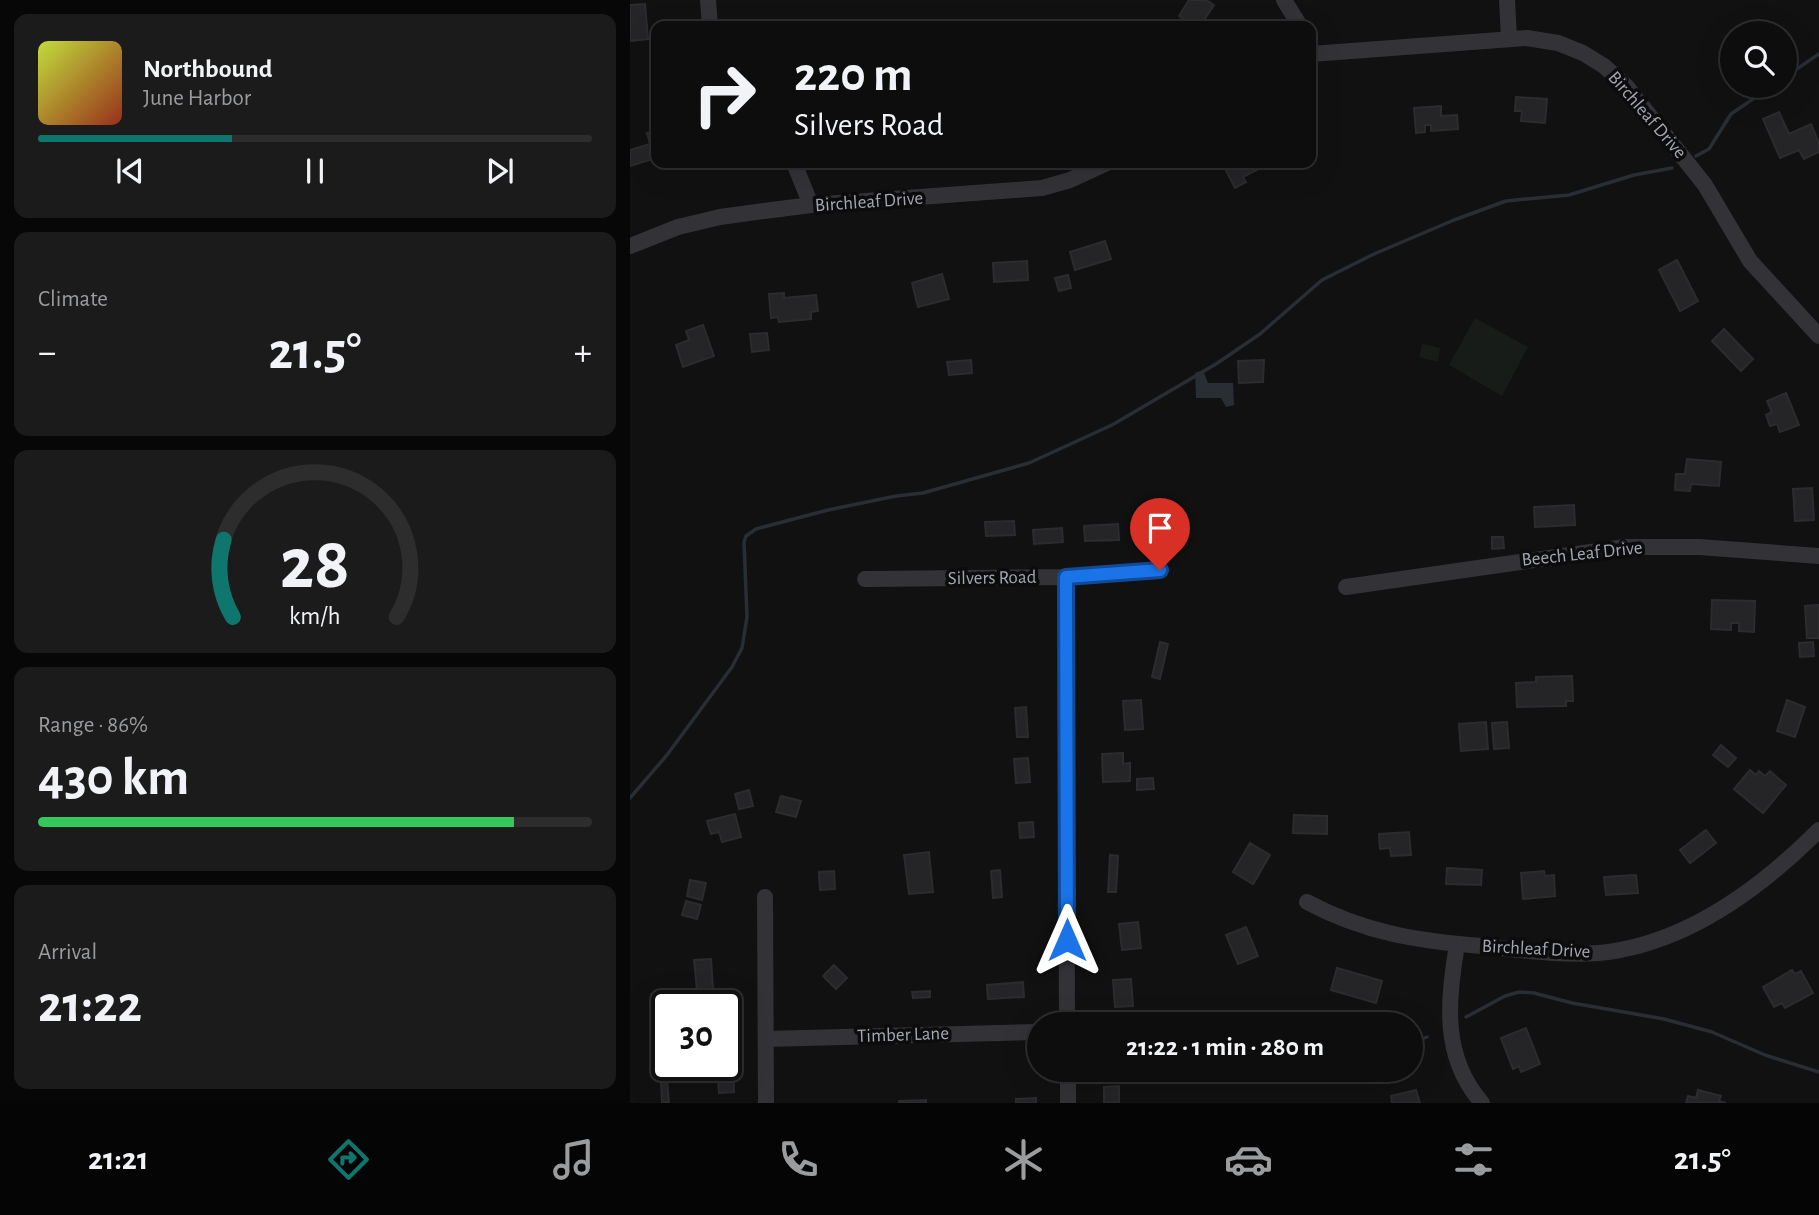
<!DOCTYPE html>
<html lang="en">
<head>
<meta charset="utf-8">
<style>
  body { margin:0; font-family:"Alegreya Sans",sans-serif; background:#1b1b1c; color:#f1f3f6; height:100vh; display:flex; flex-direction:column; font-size:26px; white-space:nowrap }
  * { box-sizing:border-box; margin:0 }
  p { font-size:23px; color:#9a9c9e }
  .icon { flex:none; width:38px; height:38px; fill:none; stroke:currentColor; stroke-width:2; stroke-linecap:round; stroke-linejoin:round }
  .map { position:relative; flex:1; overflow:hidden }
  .sheet { display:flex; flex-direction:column; gap:14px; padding:14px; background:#070708; width:630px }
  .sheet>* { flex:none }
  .top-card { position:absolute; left:21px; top:21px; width:665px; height:147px; border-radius:14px; box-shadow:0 7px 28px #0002,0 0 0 2px #2d2d2e; background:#0d0d0e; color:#f1f3f6; overflow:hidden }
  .controls { position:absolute; left:1090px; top:21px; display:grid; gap:14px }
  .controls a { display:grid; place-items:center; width:77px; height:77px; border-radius:50%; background:#0d0d0e; box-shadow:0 7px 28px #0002,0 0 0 2px #2d2d2e; font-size:35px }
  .speed { position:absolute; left:21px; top:990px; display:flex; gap:14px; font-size:35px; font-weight:700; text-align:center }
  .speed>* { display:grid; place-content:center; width:91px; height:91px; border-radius:50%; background:#0d0d0e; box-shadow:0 7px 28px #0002,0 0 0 2px #2d2d2e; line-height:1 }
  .speed .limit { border:4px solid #111; border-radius:10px; background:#fff; color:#111 }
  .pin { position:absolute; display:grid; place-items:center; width:60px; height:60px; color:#fff; margin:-72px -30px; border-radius:50% 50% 50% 0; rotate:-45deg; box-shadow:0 0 7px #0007 }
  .pin .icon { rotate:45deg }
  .me { position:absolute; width:77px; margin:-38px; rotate:0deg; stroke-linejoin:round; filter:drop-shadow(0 0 5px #0008) }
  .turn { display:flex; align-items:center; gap:24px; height:147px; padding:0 28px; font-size:32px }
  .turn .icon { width:91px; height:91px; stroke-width:2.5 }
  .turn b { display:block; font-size:49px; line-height:60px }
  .big { font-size:52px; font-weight:600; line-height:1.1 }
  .sheet .widget { flex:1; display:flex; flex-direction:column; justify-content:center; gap:10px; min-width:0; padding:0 24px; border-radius:14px; background:#1b1b1c }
  .sheet .dial { align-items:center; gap:0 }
  .dial svg { height:182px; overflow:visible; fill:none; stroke:#2d2d2e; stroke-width:7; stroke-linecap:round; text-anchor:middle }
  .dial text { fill:#f1f3f6; stroke:none }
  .song { display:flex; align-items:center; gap:21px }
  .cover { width:84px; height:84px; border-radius:10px; background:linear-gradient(135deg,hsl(70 70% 55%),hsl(10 70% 35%)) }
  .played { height:7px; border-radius:4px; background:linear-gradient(90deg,#0f766e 35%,#2d2d2e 35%) }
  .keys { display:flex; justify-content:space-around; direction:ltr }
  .heat { display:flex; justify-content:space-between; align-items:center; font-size:38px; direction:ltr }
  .charge { height:10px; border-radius:5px; background:linear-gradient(90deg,#34c759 86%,#2d2d2e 0) }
  .trip { position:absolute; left:397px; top:1012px; width:396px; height:70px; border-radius:35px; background:#0d0d0e; box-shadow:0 7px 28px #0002,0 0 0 2px #2d2d2e; font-weight:600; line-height:70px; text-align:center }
  .menu { display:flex; height:112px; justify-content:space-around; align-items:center; background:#050506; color:#9a9c9e }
  .menu .icon { width:49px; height:49px }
  .menu .active { color:#0f766e }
  .menu b { font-size:32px; color:#f1f3f6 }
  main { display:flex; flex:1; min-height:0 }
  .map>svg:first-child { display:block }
</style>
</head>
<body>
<main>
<section class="sheet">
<div class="widget">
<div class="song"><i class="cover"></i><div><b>Northbound</b><p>June Harbor</p></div></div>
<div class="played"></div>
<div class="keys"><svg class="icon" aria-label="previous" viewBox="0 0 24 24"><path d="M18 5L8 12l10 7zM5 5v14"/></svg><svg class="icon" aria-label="pause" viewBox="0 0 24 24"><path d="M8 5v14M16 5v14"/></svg><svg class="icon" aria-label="next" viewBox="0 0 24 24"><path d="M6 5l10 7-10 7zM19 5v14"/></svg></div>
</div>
<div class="widget"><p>Climate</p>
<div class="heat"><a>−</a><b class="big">21.5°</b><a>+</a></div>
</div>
<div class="widget dial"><svg viewBox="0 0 100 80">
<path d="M14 69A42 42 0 1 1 86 69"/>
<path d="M14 69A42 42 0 0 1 10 35" stroke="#0f766e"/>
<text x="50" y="56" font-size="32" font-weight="700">28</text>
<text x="50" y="72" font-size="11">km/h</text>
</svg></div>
<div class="widget"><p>Range · 86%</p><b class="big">430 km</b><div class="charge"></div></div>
<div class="widget"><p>Arrival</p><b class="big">21:22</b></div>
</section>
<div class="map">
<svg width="1189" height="1103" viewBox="0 0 1189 1103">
  <rect width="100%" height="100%" fill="#111112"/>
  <path fill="#181c19" d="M845,318l53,29 -26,49 -53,-31z
    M792,344l18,4 -2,14 -19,-5z"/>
  <path fill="#292d34" d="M573,370l5,13h25l1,22 -8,2 -5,-9h-25l-1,-25z"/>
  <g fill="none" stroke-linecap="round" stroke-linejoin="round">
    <path stroke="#292d34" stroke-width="3.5" d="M1155,77l34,-23
      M1066,156l13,-7 22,-35 41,-28
      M0,798l37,-43 65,-88 10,-19 5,-31 -3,-75 2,-6 10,-7 72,-19 68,-14 27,-3 106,-30 83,-38 104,-61 44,-30 62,-54 52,-26 80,-34 52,-19 63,-6 65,-20 38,-7
      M836,1017l39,-21 14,-4 15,1 38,10 92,16 48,13 53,23 54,17
      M780,1044l17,-7"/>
  </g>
  <path fill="#252426" stroke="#2c2b2e" stroke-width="2" d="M559,0h17l8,5 -14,21h-6l-15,-10z
    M15,4l3,35 -18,2v-36z
    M886,97l31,2 -2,24 -24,-2 1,-10h-7z
    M811,106v10l16,-1 1,14 -27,2v-6h-6v7l-9,1 -2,-25z
    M1149,112l10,22 22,-10 8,19v9l-15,7 -5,-9 -19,8 -17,-39z
    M26,131v27l-26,8v-16l20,-6 -3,-11z
    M601,163h34l1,2 -23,12 3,5 -11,6 -11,-21z
    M475,241l6,18 -36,11 -5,-18z
    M1047,260l21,41 -18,10 -21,-41z
    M397,261l1,19 -34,2 -1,-19z
    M312,274l7,25 -31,8 -6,-24z
    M438,275l3,13 -12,3 -4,-13z
    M154,293v5l32,-3 2,16 -7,1v7l-32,3 -1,-5 -7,1 -2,-24z
    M73,325l11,31 -31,11 -7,-22 13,-5 -3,-9z
    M1094,329l29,30 -12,12 -29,-30z
    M137,333l2,17 -17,2 -2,-18z
    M341,360l1,13 -23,2 -2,-13z
    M634,360l-1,22 -24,1 -1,-22z
    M1156,393l13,32 -19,7 -3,-8 -7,2 -4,-11 6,-3 -5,-11z
    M1057,459l34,3 -2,24 -28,-2 -1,7 -15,-1 1,-16h9z
    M1182,488l2,32 -19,1 -2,-32z
    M944,505l1,20 -40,2 -1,-20z
    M384,521l1,14 -29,1 -1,-14z
    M488,524l1,16 -34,1 -1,-15z
    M432,528l1,14 -29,2 -1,-14z
    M862,537h11l1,11 -12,1z
    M1082,600l43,1 -1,31 -15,-1v-8h-8v7l-20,-1z
    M1189,605v33h-12l-2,-32z
    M530,642l8,2 -8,35 -8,-2z
    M1183,642l1,14 -14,1 -1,-14z
    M942,676l1,25h-7v5l-49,1 -1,-24 20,-1v-5z
    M511,700l2,29 -18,1 -2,-29z
    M1157,700l18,7 -10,30 -18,-6z
    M396,707l2,30h-11l-2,-29z
    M856,722l2,27 -27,2 -2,-27z
    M877,722l2,26 -15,1 -2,-26z
    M1091,745l15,13 -8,9 -15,-12z
    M493,753v11l7,-1v18l-27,1 -1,-28z
    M398,758l2,24 -14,1 -2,-24z
    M1120,770l6,5 3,-4 6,5 5,-5 16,14 -23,28 -29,-24z
    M523,778l1,11 -17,1v-11z
    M119,790l4,16 -14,3 -4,-15z
    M151,796l20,5 -5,16 -20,-5z
    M105,814l6,23 -19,5 -3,-10 -8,2 -4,-13z
    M664,815l33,1v18l-34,-1z
    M403,822l1,15 -14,1 -1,-15z
    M1076,830l10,13 -26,20 -10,-13z
    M779,832l2,23 -20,1 -1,-8 -10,1 -1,-15z
    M620,843l20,12 -17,29 -20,-12z
    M299,852l4,40 -24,2 -5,-39z
    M480,855l8,1 -2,36h-8z
    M817,868l35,2 -1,15 -35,-1z
    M370,870l2,27 -9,1 -2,-27z
    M204,871l1,18 -15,1 -1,-18z
    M914,871l1,5 9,-1 1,21 -32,3 -2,-26z
    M1006,875l2,18 -32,2 -2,-18z
    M60,880l16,3 -4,17 -15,-4z
    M56,901l15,4 -4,14 -15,-4z
    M508,922l3,26 -19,2 -3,-26z
    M616,927l12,29 -20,8 -12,-29z
    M81,959l2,30 -16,1 -3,-30z
    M204,965l13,13 -11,11 -13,-13z
    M707,968l45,13 -6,22 -45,-13z
    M1162,970l3,4 6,-3 12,22 -28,15 -3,-5 -8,4 -11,-20z
    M501,979l2,27 -18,1 -2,-27z
    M393,982l1,15 -36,2 -1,-14z
    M300,991v6l-17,1 -1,-6z
    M896,1028l14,36 -19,8 -2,-6 -6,3 -12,-31z
    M103,1065l1,27 -15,1 -2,-27z
    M37,1080l2,22h-7l-1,-21z
    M489,1086v17h-15v-16z
    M786,1090l4,13h-28l-1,-7z
    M1068,1090l23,6 -2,5 7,2h-40l2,-7 8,2z
    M406,1098v5h-20v-4z
    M296,1100v3h-27v-2z"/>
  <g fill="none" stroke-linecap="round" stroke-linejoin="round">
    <path stroke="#333337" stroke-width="16" d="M78,0l2,26
      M654,0l16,26
      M877,0l2,38
      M681,54l216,-16 31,5 25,10 21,13 23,21 78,98 45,76 69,75
      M164,163l17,42
      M0,246l48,-19 42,-10 44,-6 47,-6 231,-17 28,-8 37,-17
      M436,577l1,447
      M235,579l201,-2 94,-7
      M716,587l279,-40h74l120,9
      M135,897l1,206
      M677,902c58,31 111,39 175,44 38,4 78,10 117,7 85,-8 161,-64 220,-123
      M827,944c-9,57 -16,112 25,159
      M136,1039l274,-7
      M438,1069v34"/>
  </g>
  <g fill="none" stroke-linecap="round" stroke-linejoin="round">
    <g stroke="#114b97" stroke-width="18">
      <path id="route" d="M437,940l-1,-363 94,-7"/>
    </g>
    <use href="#route" stroke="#1a73e8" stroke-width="12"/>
  </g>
  <g text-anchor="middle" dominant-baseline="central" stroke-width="7" stroke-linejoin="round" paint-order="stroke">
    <g font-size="19" fill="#a4a6b1" stroke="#0c0c0d">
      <text transform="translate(1017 115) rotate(49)">Birchleaf Drive</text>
      <text transform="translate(239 202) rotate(-4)">Birchleaf Drive</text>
      <text transform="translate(952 554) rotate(-6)">Beech Leaf Drive</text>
      <text transform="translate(362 578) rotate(-1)">Silvers Road</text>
      <text transform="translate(906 949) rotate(3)">Birchleaf Drive</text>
      <text transform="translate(273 1035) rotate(-2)">Timber Lane</text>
    </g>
  </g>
</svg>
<div class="controls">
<a><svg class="icon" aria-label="search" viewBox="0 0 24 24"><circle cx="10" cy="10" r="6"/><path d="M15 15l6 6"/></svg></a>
</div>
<div class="speed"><div class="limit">30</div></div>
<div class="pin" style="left:530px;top:570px;background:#d93025"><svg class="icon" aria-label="arrive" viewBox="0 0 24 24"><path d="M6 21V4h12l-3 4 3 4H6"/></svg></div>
<svg class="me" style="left:437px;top:940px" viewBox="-20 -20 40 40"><path d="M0-17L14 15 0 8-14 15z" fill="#1a73e8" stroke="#fff" stroke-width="4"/></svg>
<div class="trip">21:22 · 1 min · 280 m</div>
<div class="top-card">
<div class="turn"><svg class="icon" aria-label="right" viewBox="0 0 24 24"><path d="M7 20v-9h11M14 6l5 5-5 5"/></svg><div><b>220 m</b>Silvers Road</div></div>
</div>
</div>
</main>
<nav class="menu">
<b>21:21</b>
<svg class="icon active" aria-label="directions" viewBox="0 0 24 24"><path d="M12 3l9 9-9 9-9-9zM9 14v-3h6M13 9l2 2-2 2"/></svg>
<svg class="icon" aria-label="music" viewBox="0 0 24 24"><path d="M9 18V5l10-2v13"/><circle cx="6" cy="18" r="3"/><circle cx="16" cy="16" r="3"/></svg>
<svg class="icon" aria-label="phone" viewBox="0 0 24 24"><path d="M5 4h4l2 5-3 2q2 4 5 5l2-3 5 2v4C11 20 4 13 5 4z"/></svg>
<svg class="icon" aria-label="climate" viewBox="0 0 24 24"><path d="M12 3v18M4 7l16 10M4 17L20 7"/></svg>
<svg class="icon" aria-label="car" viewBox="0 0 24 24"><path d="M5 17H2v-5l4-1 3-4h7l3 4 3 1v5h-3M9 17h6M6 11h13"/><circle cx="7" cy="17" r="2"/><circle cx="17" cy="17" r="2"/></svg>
<svg class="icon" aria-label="filters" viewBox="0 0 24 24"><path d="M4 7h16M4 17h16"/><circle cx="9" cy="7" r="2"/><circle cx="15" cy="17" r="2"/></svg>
<b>21.5°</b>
</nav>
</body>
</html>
